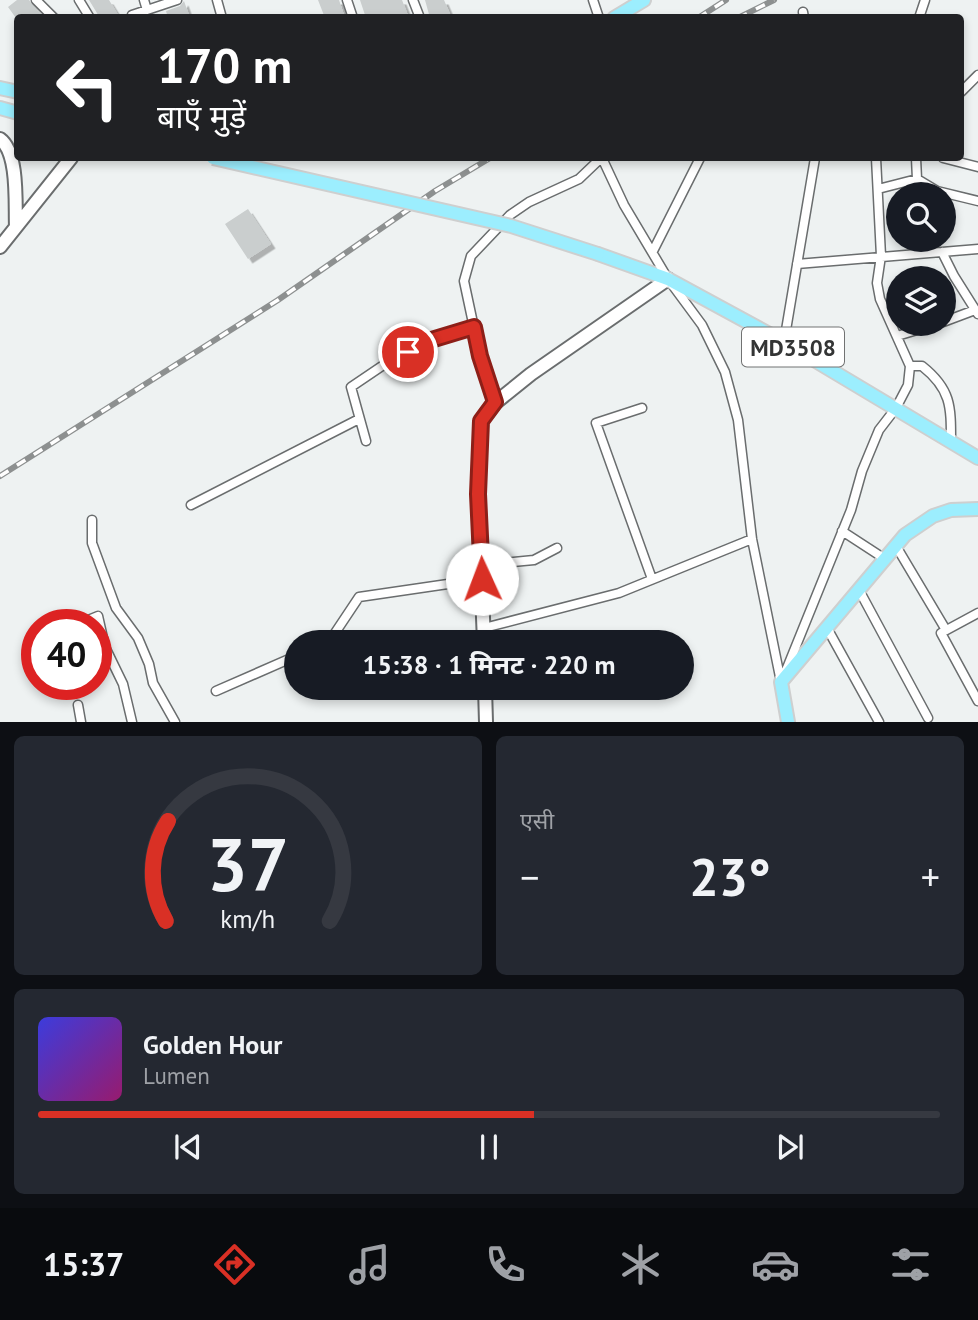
<!DOCTYPE html>
<html lang="hi">
<head>
<meta charset="utf-8">
<style>
  body { margin:0; font-family:"PT Sans","Noto Sans Devanagari",sans-serif; background:#242831; color:#f1f3f6; height:100vh; display:flex; flex-direction:column; font-size:26px; white-space:nowrap }
  * { box-sizing:border-box; margin:0 }
  p { font-size:23px; color:#9ea1a6 }
  .icon { flex:none; width:38px; height:38px; fill:none; stroke:currentColor; stroke-width:2; stroke-linecap:round; stroke-linejoin:round }
  .map { position:relative; height:722px; overflow:hidden }
  .details { display:flex; flex-direction:column; gap:14px; padding:14px; background:#0d0f14; flex:1 }
  .details>* { flex:none }
  .hud { position:absolute; left:14px; top:14px; width:950px; height:147px; border-radius:7px; box-shadow:0 4px 10px #0003; background:#202124; color:#fff; overflow:hidden }
  .tools { position:absolute; left:886px; top:182px; display:grid; gap:14px }
  .tools a { display:grid; place-items:center; width:70px; height:70px; border-radius:50%; background:#171b24; box-shadow:0 4px 10px #0003; font-size:35px }
  .speed { position:absolute; left:21px; top:609px; display:flex; gap:14px; font-size:35px; font-weight:700; text-align:center }
  .speed>* { display:grid; place-content:center; width:91px; height:91px; border-radius:50%; background:#171b24; box-shadow:0 4px 10px #0003; line-height:1 }
  .speed .limit { border:10px solid #d22; background:#fff; color:#111 }
  .pin { position:absolute; display:grid; place-items:center; width:60px; height:60px; color:#fff; margin:-30px; border:4px solid #fff; border-radius:50%; box-shadow:0 2px 7px #0007 }
  .me { position:absolute; width:77px; margin:-38px; rotate:358deg; stroke-linejoin:round; filter:drop-shadow(0 0 5px #0008) }
  .turn { display:flex; align-items:center; gap:24px; height:147px; padding:0 28px; font-size:32px }
  .turn .icon { width:91px; height:91px; stroke-width:2.5 }
  .turn b { display:block; font-size:49px; line-height:60px }
  .big { font-size:52px; font-weight:700; line-height:1.1 }
  .details .card { flex:1; display:flex; flex-direction:column; justify-content:center; gap:10px; min-width:0; padding:0 24px; border-radius:10px; background:#242831 }
  .details .dial { align-items:center; gap:0 }
  .dial svg { height:182px; overflow:visible; fill:none; stroke:#363941; stroke-width:7; stroke-linecap:round; text-anchor:middle }
  .dial text { fill:#f1f3f6; stroke:none }
  .song { display:flex; align-items:center; gap:21px }
  .cover { width:84px; height:84px; border-radius:10px; background:linear-gradient(135deg,hsl(240 70% 55%),hsl(320 70% 35%)) }
  .played { height:7px; border-radius:4px; background:linear-gradient(90deg,#d93025 55%,#363941 55%) }
  .keys { display:flex; justify-content:space-around; direction:ltr }
  .heat { display:flex; justify-content:space-between; align-items:center; font-size:38px; direction:ltr }
  .details .tiles { flex:1; display:grid; gap:14px; grid-template-columns:1fr 1fr }
  .card:last-child { grid-column:span 2 }
  .trip { position:absolute; left:284px; top:630px; width:410px; height:70px; border-radius:35px; background:#171b24; box-shadow:0 4px 10px #0003; font-weight:700; line-height:70px; text-align:center }
  .menu { display:flex; height:112px; justify-content:space-around; align-items:center; background:#090b0e; color:#9ea1a6 }
  .menu .icon { width:49px; height:49px }
  .menu .active { color:#d93025 }
  .menu b { font-size:32px; color:#f1f3f6 }
  .map>svg:first-child { display:block }
</style>
</head>
<body>
<div class="map">
<svg width="978" height="722" viewBox="0 0 978 722">
  <defs>
    <filter id="shadow"><feDropShadow dx="4.5" dy="4.5" stdDeviation="0" flood-color="#0004"/></filter>
  </defs>
  <rect width="100%" height="100%" fill="#eef2f2"/>
  <path fill="#cacece" filter="url(#shadow)" d="M17,0h12l14,18h-27l-8,-11z
    M89,0h20l11,18h-20z
    M318,0h21l6,18h-20z
    M360,0h42l7,18h-43z
    M425,0h19l6,14 -9,4h-11z
    M184,1l6,17h-22l-2,-7 14,-5z
    M248,209l23,35 -23,15 -23,-35z"/>
  <g fill="none" stroke-linecap="round" stroke-linejoin="round">
    <g stroke="#6a6d6e" stroke-width="11">
      <path id="street" d="M36,0l18,18
        M79,0l11,18
        M144,0l3,10
        M217,0l5,18
        M347,0l6,18
        M413,0l7,18
        M593,0l6,18
        M803,12l1,6
        M132,15l45,-15
        M919,18l6,-18
        M961,92l17,-17
        M602,158l22,47 44,74 34,46 23,47 13,48 14,119 29,143
        M943,158l35,9
        M917,179l20,12 41,10
        M878,189l39,-10 -1,-21
        M653,251l47,-93
        M942,252l12,24 24,38
        M797,264l181,-15
        M943,322l32,-12
        M897,336l40,-12
        M784,342l31,-184
        M910,366h12c29,23 29,40 29,75
        M495,403l-15,-47 -16,-75 7,-25 39,-41 19,-13 50,-23 22,-21
        M642,408l-46,15 56,156
        M366,441l-15,-54 34,-23 46,-24 43,-13
        M191,505l168,-86
        M92,520v23l24,65 22,30 11,26 4,19 22,39
        M842,531l43,28
        M896,546l50,84
        M481,565l53,-5 23,-12
        M859,590l69,128
        M978,613l-37,20 37,68
        M76,625l22,-9 7,31 18,37 9,38
        M484,628l135,-35 133,-54
        M827,628l52,94
        M35,642l2,-1
        M329,642l30,-45 123,-18
        M785,673l66,-163 11,-39 17,-41 17,-22 12,-23 2,-19 -30,-67 -3,-16 4,-27 -5,-98
        M216,691l80,-35
        M78,705l3,17"/>
    </g>
    <g stroke="#6a6d6e" stroke-width="16">
      <path id="secondary" d="M0,139c19,14 15,65 16,88
        M0,247l71,-89
        M484,642l-6,-148 3,-73 14,-18 36,-29 137,-95
        M485,688l1,34"/>
    </g>
    <g stroke="#cecfcf" stroke-width="16">
      <path id="primary" d="M614,18l30,-18
        M0,88l18,4
        M0,108l18,5
        M598,254l70,25 116,63 194,116
        M788,722l-7,-40 124,-147 28,-19 18,-6 27,-1"/>
    </g>
    <use href="#street" stroke="#fff" stroke-width="8"/>
    <use href="#secondary" stroke="#fff" stroke-width="12"/>
    <use href="#primary" stroke="#9ceefe" stroke-width="12"/>
    <g stroke="#8d9090" stroke-width="6">
      <path id="rail" d="M698,18l28,-18
        M738,18l36,-18
        M0,476l278,-176 157,-109 55,-33"/>
    </g>
    <use href="#rail" stroke="#fff" stroke-width="3.5" stroke-dasharray="10" stroke-linecap="butt"/>
    <g stroke="#cecfcf" stroke-width="16" stroke-linecap="butt">
      <path id="primary-bridge" d="M213,158l298,68 87,28"/>
    </g>
    <use href="#primary-bridge" stroke="#9ceefe" stroke-width="12"/>
  </g>
  <g fill="none" stroke-linecap="round" stroke-linejoin="round">
    <g stroke="#8d1f18" stroke-width="18">
      <path id="route" d="M408,352l23,-12 43,-13 6,29 15,46 -14,19 -3,73 4,85"/>
    </g>
    <use href="#route" stroke="#d93025" stroke-width="12"/>
  </g>
  <g text-anchor="middle" dominant-baseline="central" stroke-width="5" stroke-linejoin="round" paint-order="stroke">
    <rect fill="#fff" stroke="#717272" stroke-width="2" x="742" y="327.5" width="102" height="39" rx="5"/>
    <g font-size="23" font-weight="bold" fill="#343535">
      <text x="793" y="347">MD3508</text>
    </g>
  </g>
</svg>
<div class="tools">
<a><svg class="icon" aria-label="search" viewBox="0 0 24 24"><circle cx="10" cy="10" r="6"/><path d="M15 15l6 6"/></svg></a>
<a><svg class="icon" aria-label="layers" viewBox="0 0 24 24"><path d="M12 4l9 5-9 5-9-5zM3 14l9 5 9-5"/></svg></a>
</div>
<div class="speed"><div class="limit">40</div></div>
<div class="pin" style="left:408px;top:352px;background:#d93025"><svg class="icon" aria-label="arrive" viewBox="0 0 24 24"><path d="M6 21V4h12l-3 4 3 4H6"/></svg></div>
<svg class="me" style="left:482px;top:579px" viewBox="-20 -20 40 40"><circle r="19" fill="#fff"/><path d="M0-13L10 11 0 6-10 11z" fill="#d93025"/></svg>
<div class="trip">15:38 · 1 मिनट · 220 m</div>
<div class="hud">
<div class="turn"><svg class="icon" aria-label="left" viewBox="0 0 24 24"><path d="M17 20v-9H6M10 6l-5 5 5 5"/></svg><div><b>170 m</b>बाएँ मुड़ें</div></div>
</div>
</div>
<section class="details">
<div class="tiles">
<div class="card dial"><svg viewBox="0 0 100 80">
<path d="M14 69A42 42 0 1 1 86 69"/>
<path d="M14 69A42 42 0 0 1 15 25" stroke="#d93025"/>
<text x="50" y="56" font-size="32" font-weight="700">37</text>
<text x="50" y="72" font-size="11">km/h</text>
</svg></div>
<div class="card"><p>एसी</p>
<div class="heat"><a>−</a><b class="big">23°</b><a>+</a></div>
</div>
<div class="card">
<div class="song"><i class="cover"></i><div><b>Golden Hour</b><p>Lumen</p></div></div>
<div class="played"></div>
<div class="keys"><svg class="icon" aria-label="previous" viewBox="0 0 24 24"><path d="M18 5L8 12l10 7zM5 5v14"/></svg><svg class="icon" aria-label="pause" viewBox="0 0 24 24"><path d="M8 5v14M16 5v14"/></svg><svg class="icon" aria-label="next" viewBox="0 0 24 24"><path d="M6 5l10 7-10 7zM19 5v14"/></svg></div>
</div>
</div>
</section>
<nav class="menu">
<b>15:37</b>
<svg class="icon active" aria-label="directions" viewBox="0 0 24 24"><path d="M12 3l9 9-9 9-9-9zM9 14v-3h6M13 9l2 2-2 2"/></svg>
<svg class="icon" aria-label="music" viewBox="0 0 24 24"><path d="M9 18V5l10-2v13"/><circle cx="6" cy="18" r="3"/><circle cx="16" cy="16" r="3"/></svg>
<svg class="icon" aria-label="phone" viewBox="0 0 24 24"><path d="M5 4h4l2 5-3 2q2 4 5 5l2-3 5 2v4C11 20 4 13 5 4z"/></svg>
<svg class="icon" aria-label="climate" viewBox="0 0 24 24"><path d="M12 3v18M4 7l16 10M4 17L20 7"/></svg>
<svg class="icon" aria-label="car" viewBox="0 0 24 24"><path d="M5 17H2v-5l4-1 3-4h7l3 4 3 1v5h-3M9 17h6M6 11h13"/><circle cx="7" cy="17" r="2"/><circle cx="17" cy="17" r="2"/></svg>
<svg class="icon" aria-label="filters" viewBox="0 0 24 24"><path d="M4 7h16M4 17h16"/><circle cx="9" cy="7" r="2"/><circle cx="15" cy="17" r="2"/></svg>
</nav>
</body>
</html>
